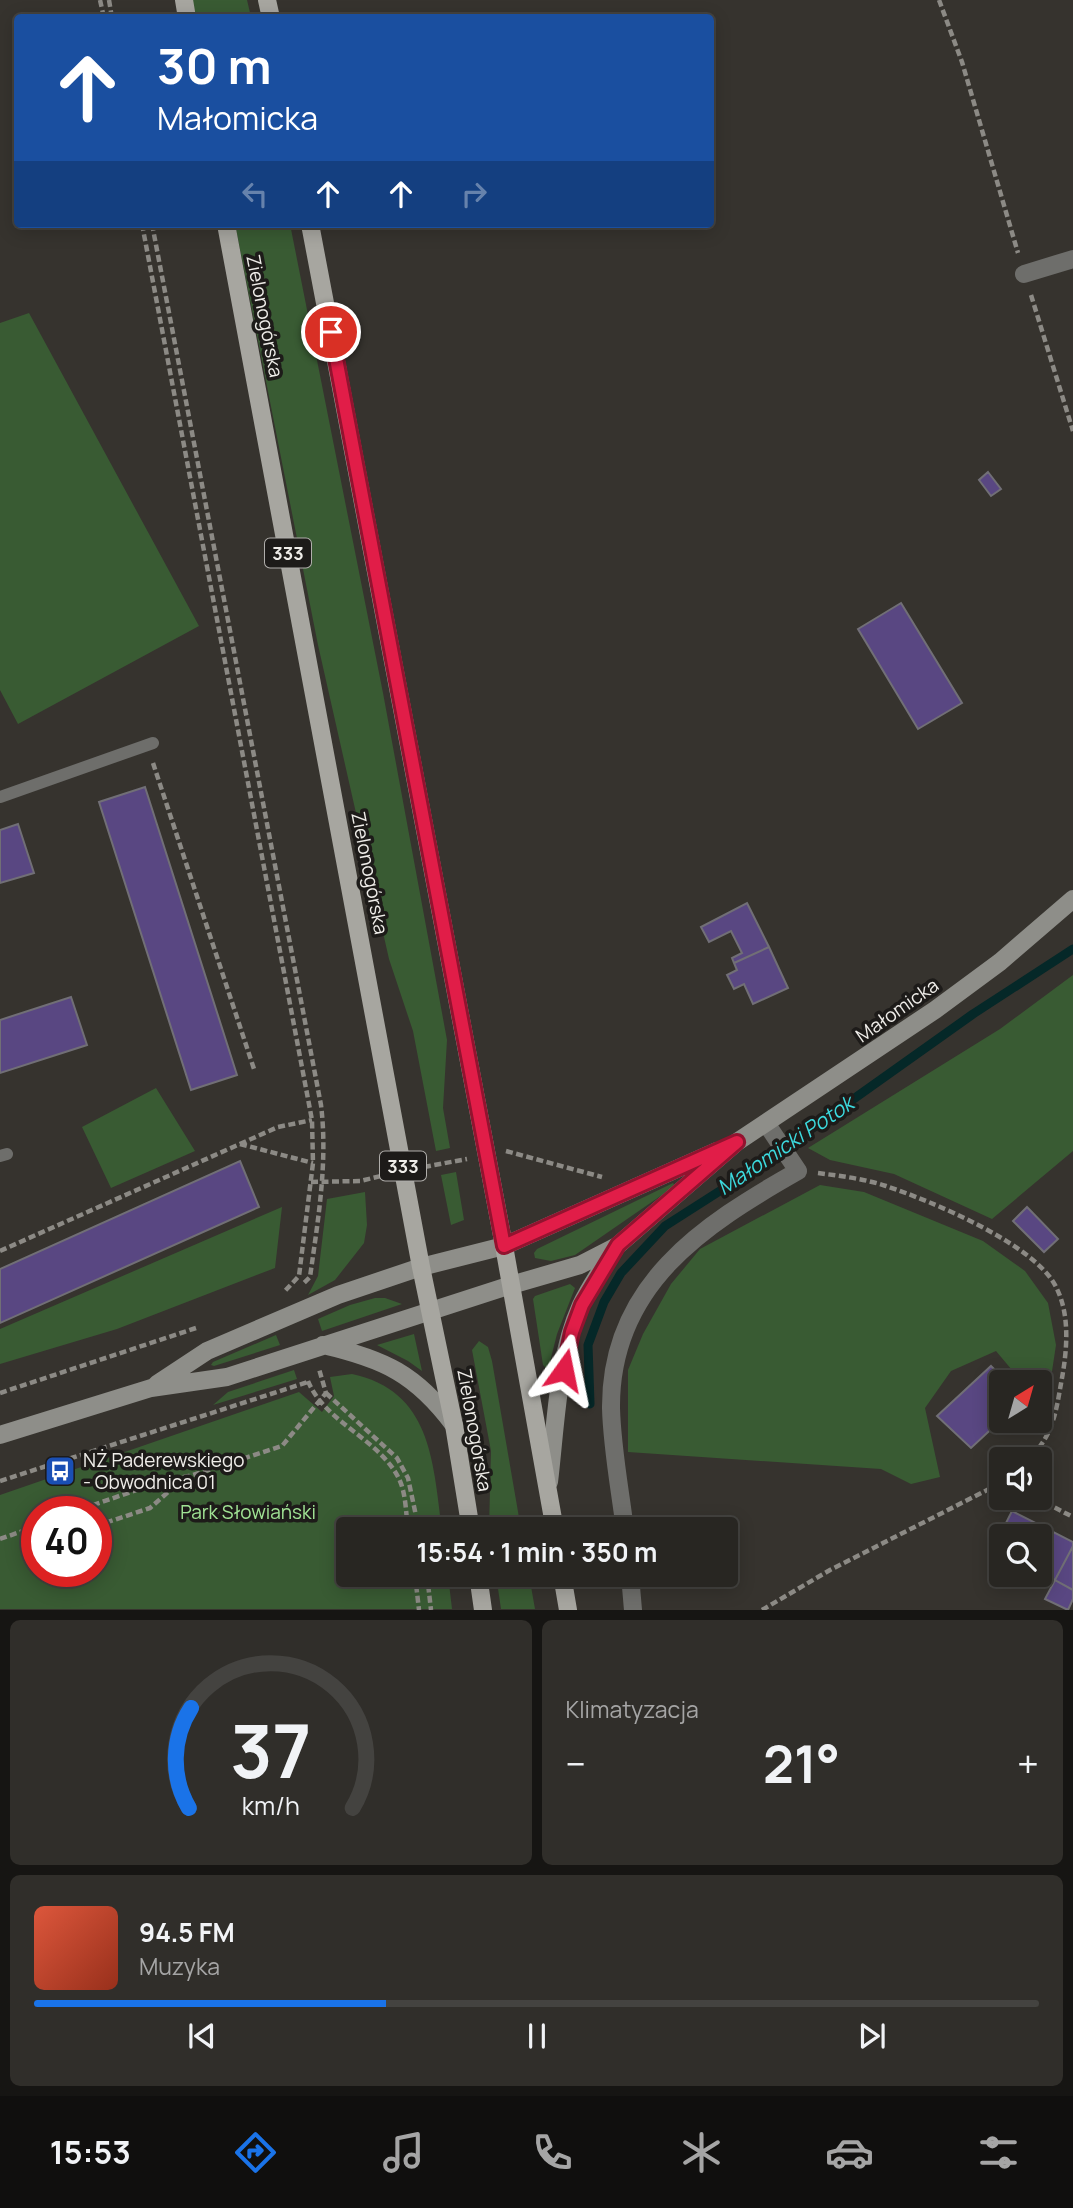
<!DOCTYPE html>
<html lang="pl">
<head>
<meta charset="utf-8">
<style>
  body { margin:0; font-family:Manrope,sans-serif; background:#302e2a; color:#f1f3f6; height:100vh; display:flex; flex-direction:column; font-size:26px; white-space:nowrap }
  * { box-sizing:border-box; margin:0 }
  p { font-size:23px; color:#a5a5a5 }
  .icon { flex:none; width:38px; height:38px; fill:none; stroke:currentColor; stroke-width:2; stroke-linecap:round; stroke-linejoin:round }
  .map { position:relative; height:1610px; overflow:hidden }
  .panel { display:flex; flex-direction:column; gap:10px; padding:10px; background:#161513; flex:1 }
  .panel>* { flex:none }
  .guide { position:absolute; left:14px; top:14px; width:700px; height:214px; border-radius:7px; box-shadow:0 4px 18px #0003,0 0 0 2px #444340; background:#1a4fa0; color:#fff; overflow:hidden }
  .needle { width:46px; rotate:37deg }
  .fabs { position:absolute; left:989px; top:1370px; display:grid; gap:14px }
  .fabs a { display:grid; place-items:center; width:63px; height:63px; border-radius:7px; background:#282622; box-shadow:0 4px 18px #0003,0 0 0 2px #444340; font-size:35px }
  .speed { position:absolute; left:21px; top:1496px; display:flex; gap:14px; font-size:35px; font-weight:700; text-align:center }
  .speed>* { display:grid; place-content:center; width:91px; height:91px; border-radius:50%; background:#282622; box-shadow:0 4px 18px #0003,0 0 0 2px #444340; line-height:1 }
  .speed .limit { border:10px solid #d22; background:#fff; color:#111 }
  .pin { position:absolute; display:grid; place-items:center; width:60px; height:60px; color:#fff; margin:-30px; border:4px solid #fff; border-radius:50%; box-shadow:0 2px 7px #0007 }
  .me { position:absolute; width:77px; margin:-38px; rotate:12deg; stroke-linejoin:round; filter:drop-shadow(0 0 5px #0008) }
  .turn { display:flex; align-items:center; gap:24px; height:147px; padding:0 28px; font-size:32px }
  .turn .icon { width:91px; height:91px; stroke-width:2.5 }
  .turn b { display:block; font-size:49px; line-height:60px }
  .lanes { display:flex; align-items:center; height:66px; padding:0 28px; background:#0003; justify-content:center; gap:35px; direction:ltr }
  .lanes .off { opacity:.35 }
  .big { font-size:52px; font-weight:700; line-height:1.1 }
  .panel .widget { flex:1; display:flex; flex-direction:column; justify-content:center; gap:10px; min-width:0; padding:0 24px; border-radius:10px; background:#302e2a }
  .panel .dial { align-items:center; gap:0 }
  .dial svg { height:182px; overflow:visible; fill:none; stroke:#444340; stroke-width:7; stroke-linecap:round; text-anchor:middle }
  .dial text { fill:#f1f3f6; stroke:none }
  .song { display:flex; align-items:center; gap:21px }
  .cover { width:84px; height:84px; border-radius:10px; background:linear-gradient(135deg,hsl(10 70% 55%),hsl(10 70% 35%)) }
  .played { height:7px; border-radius:4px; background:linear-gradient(90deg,#1a73e8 35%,#444340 35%) }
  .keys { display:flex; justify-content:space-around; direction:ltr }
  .heat { display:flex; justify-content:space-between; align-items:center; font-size:38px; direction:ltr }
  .panel .tiles { flex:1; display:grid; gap:10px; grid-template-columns:1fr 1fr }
  .widget:last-child { grid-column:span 2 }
  .trip { position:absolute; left:336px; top:1517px; width:402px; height:70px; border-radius:7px; background:#282622; box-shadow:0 4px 18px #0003,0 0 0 2px #444340; font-weight:700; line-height:70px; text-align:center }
  .tabs { display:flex; height:112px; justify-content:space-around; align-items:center; background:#100f0e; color:#a5a5a5 }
  .tabs .icon { width:49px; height:49px }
  .tabs .active { color:#1a73e8 }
  .tabs b { font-size:32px; color:#f1f3f6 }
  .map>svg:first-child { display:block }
</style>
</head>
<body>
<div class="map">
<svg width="1073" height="1610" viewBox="0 0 1073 1610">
  <rect width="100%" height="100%" fill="#36332e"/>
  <path fill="#395b33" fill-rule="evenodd" d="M192,0h55l4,17h-55z
    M235,224h55l93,469 64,347 -4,68 7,40 -14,3 -23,-120 -24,-72 -71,-314z
    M29,313l170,313 -181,98 -18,-34v-367z
    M1073,975v176l-81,68 -98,-45 -64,-14 -22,-12 192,-119z
    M156,1088l39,63 -84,37 -29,-61z
    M456,1172l8,48 -13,5 -10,-50z
    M673,1183l2,3 -100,69 -24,6 -16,-3 -1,-5 3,-4z
    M820,1185l44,7 119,49 42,30 23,32 8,42 -7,46 -9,8v-17h-18l-26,-31 -45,20 -26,37 15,69 -29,7 -30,-15 -253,-17v-82l15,-36 28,-50 29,-35z
    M365,1192l2,33 -3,18 -29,37 -27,15 10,-19 9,-77z
    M282,1207l-7,61 -158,61 -117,35v-35z
    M570,1284l5,4 -18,46 -8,32 -3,2 -3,-3 -10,-66 2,-3z
    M375,1298h10l17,6 -80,27 -4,-12 32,-14z
    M414,1334l8,37 -14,-10 -31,-16z
    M276,1335l4,10 -66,21 -3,-1 2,-3z
    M479,1341l9,6 4,14 29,168h-32l2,-78 -19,-101z
    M294,1370l3,9 -84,26 15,-13z
    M352,1374c80,17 81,89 90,155l-94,1v45h100l4,34h-452v-114l299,-103 23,20 12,-16 -4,-19zM37,1512h59v60h-59z
    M496,1575h33l6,34h-34z"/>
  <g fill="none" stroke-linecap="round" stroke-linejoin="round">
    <path stroke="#052828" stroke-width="9" d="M590,1404l-2,-59 16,-43 17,-29 44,-47 97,-62 211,-150 100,-65"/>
  </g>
  <path fill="#594782" stroke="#716f76" stroke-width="2" d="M988,472l13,17 -10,7 -12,-16z
    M901,603l61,100 -44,26 -60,-100z
    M145,787l92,288 -46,15 -92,-288z
    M18,824l16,49 -34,10v-53z
    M747,903l22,44 -35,16 -2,-5 10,-5 -11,-22 -22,11 -8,-15z
    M769,947l19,41 -35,16 -9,-20 -10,5 -7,-14 10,-5 -3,-7z
    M71,997l16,48 -87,28v-53z
    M240,1161l19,46 -259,116v-54z
    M1027,1207l31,32 -14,13 -31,-31z
    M991,1366l16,16h-6v38l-30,28 -34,-32z
    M1012,1511l61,31v4l-18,34 -15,-7v-37h-39v17l-8,-4z
    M1073,1546v44l-18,-10z
    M1055,1580l18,10v9l-5,11 -23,-11z"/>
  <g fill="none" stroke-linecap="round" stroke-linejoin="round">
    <path stroke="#8c8a85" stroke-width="4.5" stroke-dasharray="7 3.5" stroke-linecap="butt" d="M100,0l4,18
      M109,0l3,18
      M939,0l23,62 56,191
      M142,224l170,896 1,43 -14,113 -15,16
      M152,224l169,881c7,57 -3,115 -11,172l-7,7
      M1031,295l42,136
      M153,763l101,306
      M240,1144l73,19
      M506,1151l96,26
      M424,1167l43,-8
      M818,1173c23,3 47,6 68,13 45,15 152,59 171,103 13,27 10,61 5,89 -6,33 -8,57 -34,82
      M311,1182l49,-1 21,-5
      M0,1251l278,-124 34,-7
      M308,1381c17,42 74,59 92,100 6,14 6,33 8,49
      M0,1393l199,-66
      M326,1393l71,65 11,20 11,52
      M0,1481l308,-99
      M1036,1498l37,19
      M73,1512l81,-28 39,-9 89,-29 44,-53 -7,-24
      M96,1526l54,-18 25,-22 15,-9
      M0,1539l37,-13
      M415,1575l4,35
      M427,1575l4,35
      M762,1610l68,-40 171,-87"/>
    <path stroke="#6e6e6b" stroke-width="12" d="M0,797l153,-54
      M0,1156l7,-2"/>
    <path stroke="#6e6e6b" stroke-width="18" d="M1024,274l49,-15
      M625,1530c-5,-41 -13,-82 -14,-122 -1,-123 92,-183 187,-237l-32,-48
      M630,1575l3,35"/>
    <path stroke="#8e8e89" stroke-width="18" d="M323,1345c61,14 93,29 131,80
      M157,1384l50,-33 131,-56 83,-28 83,-21 213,-95
      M0,1435l151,-47 76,-11 284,-92 69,-20 37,-19 120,-104 198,-132 65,-48 73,-63
      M549,1482c7,-58 8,-123 32,-177 9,-19 22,-38 34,-56"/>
    <path stroke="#a7a6a0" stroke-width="18" d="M184,0l3,18
      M267,0l4,18
      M226,224l195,1043 33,158 17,105
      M310,224l194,1022 51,284
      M478,1575l5,35
      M562,1575l6,35"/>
  </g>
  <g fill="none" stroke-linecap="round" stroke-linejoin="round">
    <g stroke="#92132f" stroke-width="18">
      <path id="route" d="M331,332l173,914 233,-104 -119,103 -36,60 -10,27 -8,38"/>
    </g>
    <use href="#route" stroke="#e11d48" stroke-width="12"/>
  </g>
  <defs>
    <g id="bus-square" transform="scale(1.575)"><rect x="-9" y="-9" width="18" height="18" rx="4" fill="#1a4fb4" stroke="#1d1b19"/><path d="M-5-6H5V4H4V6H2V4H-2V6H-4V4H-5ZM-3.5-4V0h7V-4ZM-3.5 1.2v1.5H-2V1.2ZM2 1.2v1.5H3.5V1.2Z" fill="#fff"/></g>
  </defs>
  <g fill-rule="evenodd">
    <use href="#bus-square" x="60" y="1471"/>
  </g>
  <g text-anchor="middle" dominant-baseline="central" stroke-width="7" stroke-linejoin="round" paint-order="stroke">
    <g fill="#1d1b19" stroke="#b0aeab" stroke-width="2">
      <rect x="265" y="538.5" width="46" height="29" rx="5"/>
      <rect x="380" y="1151.5" width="46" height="29" rx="5"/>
    </g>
    <g font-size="18" font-weight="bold" fill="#efede9">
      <text x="288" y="553">333</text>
      <text x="403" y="1166">333</text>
    </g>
    <g font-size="19" fill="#efede9" stroke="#1d1b19">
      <text transform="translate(265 316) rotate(79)">Zielonogórska</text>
      <text transform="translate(370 873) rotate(79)">Zielonogórska</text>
      <text transform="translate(897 1010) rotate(-35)">Małomicka</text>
      <text transform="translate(475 1430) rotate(80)">Zielonogórska</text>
    </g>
    <g font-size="19" fill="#efede9" stroke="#1d1b19" text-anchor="start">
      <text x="83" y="1460">NŻ Paderewskiego<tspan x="83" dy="22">- Obwodnica 01</tspan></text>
    </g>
    <g font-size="19" fill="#a0e394" stroke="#1d1b19">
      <text x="248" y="1512">Park Słowiański</text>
    </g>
    <g font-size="21" font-style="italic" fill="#3cdade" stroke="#1d1b19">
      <text transform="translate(785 1145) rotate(-34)">Małomicki Potok</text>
    </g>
  </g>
</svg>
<div class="fabs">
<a><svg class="needle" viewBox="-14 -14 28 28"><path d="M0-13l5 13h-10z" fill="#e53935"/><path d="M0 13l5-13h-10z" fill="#a5a5a5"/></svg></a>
<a><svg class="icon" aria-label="sound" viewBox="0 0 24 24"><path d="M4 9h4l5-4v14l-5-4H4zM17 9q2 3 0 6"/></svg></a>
<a><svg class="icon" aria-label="search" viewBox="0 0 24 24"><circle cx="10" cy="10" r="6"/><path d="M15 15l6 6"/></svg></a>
</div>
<div class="speed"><div class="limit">40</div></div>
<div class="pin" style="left:331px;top:332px;background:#d93025"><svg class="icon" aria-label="arrive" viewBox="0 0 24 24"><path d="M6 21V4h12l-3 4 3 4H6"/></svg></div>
<svg class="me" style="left:564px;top:1370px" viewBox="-20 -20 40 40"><path d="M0-17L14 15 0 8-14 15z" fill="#e11d48" stroke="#fff" stroke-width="4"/></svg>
<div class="trip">15:54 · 1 min · 350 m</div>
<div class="guide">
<div class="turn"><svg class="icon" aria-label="ahead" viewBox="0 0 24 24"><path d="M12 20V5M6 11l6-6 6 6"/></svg><div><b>30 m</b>Małomicka</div></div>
<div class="lanes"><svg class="icon off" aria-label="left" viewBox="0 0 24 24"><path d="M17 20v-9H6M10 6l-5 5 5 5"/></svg><svg class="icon" aria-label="ahead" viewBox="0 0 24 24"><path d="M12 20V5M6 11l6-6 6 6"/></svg><svg class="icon" aria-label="ahead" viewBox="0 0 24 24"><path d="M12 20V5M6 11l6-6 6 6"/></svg><svg class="icon off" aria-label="right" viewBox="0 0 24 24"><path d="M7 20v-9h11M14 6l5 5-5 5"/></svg></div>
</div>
</div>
<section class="panel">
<div class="tiles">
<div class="widget dial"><svg viewBox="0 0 100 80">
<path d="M14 69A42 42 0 1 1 86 69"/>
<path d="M14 69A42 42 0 0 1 15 25" stroke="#1a73e8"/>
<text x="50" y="56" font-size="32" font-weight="700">37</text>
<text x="50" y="72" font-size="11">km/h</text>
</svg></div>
<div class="widget"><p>Klimatyzacja</p>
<div class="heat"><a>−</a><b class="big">21°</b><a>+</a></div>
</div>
<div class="widget">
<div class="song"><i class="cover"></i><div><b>94.5 FM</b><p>Muzyka</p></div></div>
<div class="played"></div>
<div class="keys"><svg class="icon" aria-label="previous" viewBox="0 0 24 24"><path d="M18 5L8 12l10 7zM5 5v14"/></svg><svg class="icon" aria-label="pause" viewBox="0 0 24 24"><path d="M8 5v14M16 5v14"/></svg><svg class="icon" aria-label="next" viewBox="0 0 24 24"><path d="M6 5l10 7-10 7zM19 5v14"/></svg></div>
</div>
</div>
</section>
<nav class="tabs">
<b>15:53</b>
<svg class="icon active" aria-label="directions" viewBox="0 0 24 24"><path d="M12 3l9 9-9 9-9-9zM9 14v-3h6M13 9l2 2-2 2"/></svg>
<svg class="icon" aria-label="music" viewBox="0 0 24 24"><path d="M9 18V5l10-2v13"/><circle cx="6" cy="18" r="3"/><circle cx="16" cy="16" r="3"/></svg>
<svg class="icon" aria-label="phone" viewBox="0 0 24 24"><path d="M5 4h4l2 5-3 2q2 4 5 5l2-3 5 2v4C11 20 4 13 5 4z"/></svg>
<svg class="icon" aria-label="climate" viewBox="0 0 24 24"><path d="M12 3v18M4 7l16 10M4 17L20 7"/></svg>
<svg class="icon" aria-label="car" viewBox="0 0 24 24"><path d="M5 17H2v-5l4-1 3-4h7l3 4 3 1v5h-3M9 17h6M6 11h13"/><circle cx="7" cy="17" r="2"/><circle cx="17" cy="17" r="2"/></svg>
<svg class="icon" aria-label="filters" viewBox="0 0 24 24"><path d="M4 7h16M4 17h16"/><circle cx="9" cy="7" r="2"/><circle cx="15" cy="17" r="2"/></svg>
</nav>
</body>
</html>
